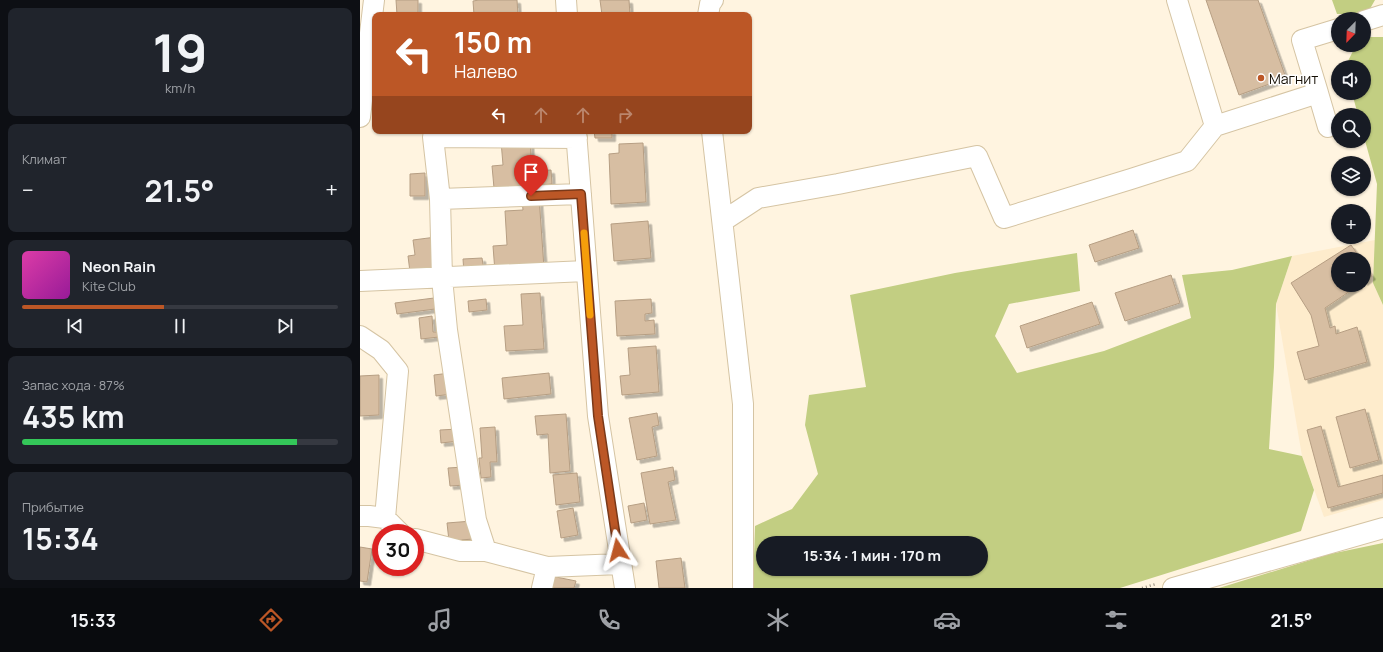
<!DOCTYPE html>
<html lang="ru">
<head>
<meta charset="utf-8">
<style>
  body { margin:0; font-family:Manrope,sans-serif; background:#20242c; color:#f1f3f6; height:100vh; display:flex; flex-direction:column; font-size:15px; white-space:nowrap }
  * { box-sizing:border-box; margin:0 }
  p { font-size:13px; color:#9ea1a6 }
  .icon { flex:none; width:22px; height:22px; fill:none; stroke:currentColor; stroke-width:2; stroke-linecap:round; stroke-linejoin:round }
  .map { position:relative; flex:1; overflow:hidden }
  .sheet { display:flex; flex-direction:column; gap:8px; padding:8px; background:#0d0f14; width:360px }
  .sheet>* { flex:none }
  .hud { position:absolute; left:12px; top:12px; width:380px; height:122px; border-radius:8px; box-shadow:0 1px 3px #0004; background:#bc5726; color:#fff; overflow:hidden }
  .needle { width:26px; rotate:203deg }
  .controls { position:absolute; left:971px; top:12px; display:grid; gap:8px }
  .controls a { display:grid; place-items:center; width:40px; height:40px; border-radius:50%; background:#171b24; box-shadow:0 1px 3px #0004; font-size:20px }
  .speed { position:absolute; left:12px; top:524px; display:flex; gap:8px; font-size:20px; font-weight:700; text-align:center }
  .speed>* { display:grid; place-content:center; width:52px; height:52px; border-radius:50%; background:#171b24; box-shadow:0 1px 3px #0004; line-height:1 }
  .speed .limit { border:6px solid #d22; background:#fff; color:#111 }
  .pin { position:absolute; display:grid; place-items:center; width:34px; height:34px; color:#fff; margin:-41px -17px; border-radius:50% 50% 50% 0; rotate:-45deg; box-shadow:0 0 4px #0007 }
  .pin .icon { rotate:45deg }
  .me { position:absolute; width:44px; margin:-22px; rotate:351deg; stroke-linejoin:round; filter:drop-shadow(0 0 3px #0008) }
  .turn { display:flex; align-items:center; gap:14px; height:84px; padding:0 16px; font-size:18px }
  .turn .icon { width:52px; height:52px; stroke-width:2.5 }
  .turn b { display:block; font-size:28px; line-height:34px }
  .lanes { display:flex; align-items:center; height:38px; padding:0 16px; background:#0003; justify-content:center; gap:20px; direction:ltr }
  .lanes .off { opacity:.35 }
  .big { font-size:30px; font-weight:700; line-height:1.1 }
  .sheet .tile { flex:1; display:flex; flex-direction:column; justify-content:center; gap:6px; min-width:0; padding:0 14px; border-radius:8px; background:#20242c }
  .sheet .dial { align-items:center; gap:0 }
  .dial b { font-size:52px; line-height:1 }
  .song { display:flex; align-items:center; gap:12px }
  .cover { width:48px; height:48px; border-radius:6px; background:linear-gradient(135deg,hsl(320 70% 55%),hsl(300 70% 35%)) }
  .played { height:4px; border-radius:2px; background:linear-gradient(90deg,#bc5726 45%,#363941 45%) }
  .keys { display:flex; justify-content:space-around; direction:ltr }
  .heat { display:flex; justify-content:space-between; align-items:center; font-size:22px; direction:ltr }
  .charge { height:6px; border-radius:3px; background:linear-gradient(90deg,#34c759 87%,#363941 0) }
  .trip { position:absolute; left:396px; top:536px; width:232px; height:40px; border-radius:20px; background:#171b24; box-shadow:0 1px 3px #0004; font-weight:700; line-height:40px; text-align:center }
  .tabs { display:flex; height:64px; justify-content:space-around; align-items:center; background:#090b0e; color:#9ea1a6 }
  .tabs .icon { width:28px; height:28px }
  .tabs .on { color:#bc5726 }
  .tabs b { font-size:18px; color:#f1f3f6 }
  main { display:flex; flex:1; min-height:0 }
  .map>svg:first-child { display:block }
</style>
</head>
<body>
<main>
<section class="sheet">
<div class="tile dial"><b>19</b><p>km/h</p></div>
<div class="tile"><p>Климат</p>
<div class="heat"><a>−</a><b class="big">21.5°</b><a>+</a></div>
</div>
<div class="tile">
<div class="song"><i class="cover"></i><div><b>Neon Rain</b><p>Kite Club</p></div></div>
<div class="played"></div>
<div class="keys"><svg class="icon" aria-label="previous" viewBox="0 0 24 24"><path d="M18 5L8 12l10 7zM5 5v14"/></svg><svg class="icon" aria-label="pause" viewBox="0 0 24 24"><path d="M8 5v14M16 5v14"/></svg><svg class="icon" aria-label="next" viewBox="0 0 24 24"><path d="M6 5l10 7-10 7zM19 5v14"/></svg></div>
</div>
<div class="tile"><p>Запас хода · 87%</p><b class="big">435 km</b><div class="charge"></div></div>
<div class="tile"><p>Прибытие</p><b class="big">15:34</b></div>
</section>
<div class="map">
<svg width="1023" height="588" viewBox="0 0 1023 588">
  <defs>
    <filter id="shadow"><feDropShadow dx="3.5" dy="3.5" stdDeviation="0" flood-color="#0004"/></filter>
  </defs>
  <rect width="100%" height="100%" fill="#fff4e0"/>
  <path fill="#feeccc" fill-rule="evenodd" d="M1015,240l-2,43 10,22v195l-59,17 -22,-61 -26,-152 16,-48zM978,259h26v26h-26z"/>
  <path fill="#c2ce82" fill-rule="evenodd" d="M972,0h43l-8,14h-30z
    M1004,37h19v268l-10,-22 4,-99 -13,-47v-22h-6l-6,-22h12v-26h-19l11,-22h8z
    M717,253l3,38 -71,13 -14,32 22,37 87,-22 87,-33 -9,-43 50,-5 60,-14 -16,48 -2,63 -5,82 33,7 12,34 -13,41 -181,57h-367l2,-62 37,-17 26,-35 -13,-49 4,-30 57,-8 -16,-92 105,-22zM403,543h218v26h-218z
    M1023,543v45h-164l111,-34z"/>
  <path fill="#d7bea2" stroke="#b69e83" filter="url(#shadow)" d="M36,0h22v15h-21z
    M119,0h38l1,15h-44l-1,-14z
    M240,0h29l1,15h-28z
    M846,0h52l28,78 -47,17z
    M234,131h18v7h-17z
    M170,139l2,32 19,-1 1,14 -58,4 -2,-22 11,-1 -2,-24z
    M283,143l3,59 -35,2 -2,-50 10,-1v-9z
    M65,173v23h-15v-22z
    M179,197l5,71 -49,4 -2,-26 14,-1 -2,-34 18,-1 -1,-11z
    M288,221l3,37 -37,3 -3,-37z
    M773,230l6,18 -44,14 -6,-17z
    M76,237l4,32 -30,3 -2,-16 7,-1 -2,-15z
    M991,245l10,14h-23v26h21l-34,23 5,20 5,-2 1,8 21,-7 10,35 -62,18 -8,-28 22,-6 -8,-31 -20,-32z
    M122,258l2,13 -20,2 -1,-14z
    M1004,264l8,12 -8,6z
    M811,275l9,28 -55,18 -10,-28z
    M180,293l4,56 -38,2 -2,-25 19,-1 -2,-31z
    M74,298l1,11 -38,5 -2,-11z
    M126,299l1,11 -18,2 -1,-11z
    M291,299l1,14 -7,1v7l9,-1 1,14 -38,2 -2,-35z
    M732,302l8,22 -73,24 -7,-22z
    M72,316l1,16h6v5l-18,2 -2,-21z
    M296,346l3,46 -37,3 -2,-19 10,-1 -2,-27z
    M90,373l2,21 -16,2 -2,-21z
    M189,373l2,21 -47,5 -2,-21z
    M19,375v40l-19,1v-40z
    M1005,409l14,51 -29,8 -14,-51z
    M297,413l2,12 -7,2 5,29 -20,4 -8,-42z
    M206,414l4,57 -20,2 -2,-39 -11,1 -2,-19z
    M961,426l17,61 45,-12v18l-55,15 -21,-78z
    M135,427l2,35h-7l1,15 -10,1 -2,-20h3l-2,-30z
    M98,429l1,12 -18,2 -1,-13z
    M104,467l1,18 -15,1 -2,-18z
    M313,467l2,13 -7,2 8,38 -26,4 -9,-51z
    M217,473l3,29 -24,3 -3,-30z
    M284,503l3,17 -16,3 -3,-17z
    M213,508l5,27 -17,3 -4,-27z
    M112,521l1,18 -24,2 -2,-18z
    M0,547l12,2 -5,33 -7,-1z
    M321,558l4,30h-26l-3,-27z
    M191,576l25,5 -2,7h-25z"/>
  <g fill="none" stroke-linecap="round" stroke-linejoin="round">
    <g stroke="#d5c4a3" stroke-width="22">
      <path id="minor" d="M206,0l1,15
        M817,0l38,126 103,-33 -16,-53 36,-11
        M348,15l2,-11 3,-4
        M1004,21l19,-6
        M958,93l10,34
        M0,117l14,-117
        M216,131l22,285 27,172
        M352,131l31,273v184
        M80,199l-7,-62 144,1
        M363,221l35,-23 80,-14 139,-28 27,62 127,-39 56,-18 28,-35
        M0,281l226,-10
        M0,336l21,14 17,21 -13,147 15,15
        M0,516h9l16,2
        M55,539l46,12h25l61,16 73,-3
        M126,551l-10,-31 -29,-190 -5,-52 -2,-79 141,-5
        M182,588l5,-21
        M813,588l210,-60"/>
    </g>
    <path stroke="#918979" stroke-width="2.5" stroke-dasharray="1 3" stroke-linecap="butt" d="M782,588l14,-4"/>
    <use href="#minor" stroke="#fff" stroke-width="20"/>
  </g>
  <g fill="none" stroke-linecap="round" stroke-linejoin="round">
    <g stroke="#7a3919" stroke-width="10">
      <path id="route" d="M171,196l50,-2 17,222 20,134"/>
    </g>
    <use href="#route" stroke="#bc5726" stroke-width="7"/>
    <path stroke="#f59e0b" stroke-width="7" d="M224,233l6,82"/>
  </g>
  <circle fill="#bc5726" stroke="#fff" stroke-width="1.5" cx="901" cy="78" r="4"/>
  <g text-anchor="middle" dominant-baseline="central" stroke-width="3" stroke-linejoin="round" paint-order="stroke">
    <g font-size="14" fill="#140e04" stroke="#fff" text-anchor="start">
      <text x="909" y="78">Магнит</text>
    </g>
  </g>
</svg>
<div class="controls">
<a><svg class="needle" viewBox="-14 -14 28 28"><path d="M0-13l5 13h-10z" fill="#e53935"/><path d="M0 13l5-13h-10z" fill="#9ea1a6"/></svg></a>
<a><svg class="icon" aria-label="sound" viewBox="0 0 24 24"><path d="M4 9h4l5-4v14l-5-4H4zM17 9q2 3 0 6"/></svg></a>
<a><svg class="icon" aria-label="search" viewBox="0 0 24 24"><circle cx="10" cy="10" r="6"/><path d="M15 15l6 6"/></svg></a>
<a><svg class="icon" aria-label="layers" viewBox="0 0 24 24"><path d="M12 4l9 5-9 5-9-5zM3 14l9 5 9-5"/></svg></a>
<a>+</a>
<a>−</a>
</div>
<div class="speed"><div class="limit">30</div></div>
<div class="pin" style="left:171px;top:196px;background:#d93025"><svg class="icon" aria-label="arrive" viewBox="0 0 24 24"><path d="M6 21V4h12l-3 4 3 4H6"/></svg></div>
<svg class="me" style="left:258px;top:550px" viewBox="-20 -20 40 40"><path d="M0-17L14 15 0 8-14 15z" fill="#bc5726" stroke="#fff" stroke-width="4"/></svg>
<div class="trip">15:34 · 1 мин · 170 m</div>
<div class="hud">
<div class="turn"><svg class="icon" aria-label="left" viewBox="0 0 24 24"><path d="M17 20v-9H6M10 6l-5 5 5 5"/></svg><div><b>150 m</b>Налево</div></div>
<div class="lanes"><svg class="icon" aria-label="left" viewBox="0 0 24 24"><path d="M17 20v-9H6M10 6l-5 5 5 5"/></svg><svg class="icon off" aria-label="ahead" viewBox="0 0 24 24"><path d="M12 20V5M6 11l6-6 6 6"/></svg><svg class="icon off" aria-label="ahead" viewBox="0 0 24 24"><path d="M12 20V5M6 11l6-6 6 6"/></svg><svg class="icon off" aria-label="right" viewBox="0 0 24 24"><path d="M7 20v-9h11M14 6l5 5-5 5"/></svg></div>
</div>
</div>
</main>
<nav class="tabs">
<b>15:33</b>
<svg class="icon on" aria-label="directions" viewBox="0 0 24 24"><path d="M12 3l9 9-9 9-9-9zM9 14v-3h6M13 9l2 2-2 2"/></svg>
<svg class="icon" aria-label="music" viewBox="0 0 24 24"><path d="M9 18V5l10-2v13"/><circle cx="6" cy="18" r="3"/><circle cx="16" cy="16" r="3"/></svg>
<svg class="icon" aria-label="phone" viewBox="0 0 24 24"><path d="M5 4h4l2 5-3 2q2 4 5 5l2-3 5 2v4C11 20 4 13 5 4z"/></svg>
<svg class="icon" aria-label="climate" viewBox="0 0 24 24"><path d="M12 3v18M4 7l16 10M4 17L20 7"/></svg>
<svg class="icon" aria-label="car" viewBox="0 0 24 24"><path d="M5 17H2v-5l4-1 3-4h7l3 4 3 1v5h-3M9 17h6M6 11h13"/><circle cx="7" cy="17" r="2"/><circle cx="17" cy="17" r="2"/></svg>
<svg class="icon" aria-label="filters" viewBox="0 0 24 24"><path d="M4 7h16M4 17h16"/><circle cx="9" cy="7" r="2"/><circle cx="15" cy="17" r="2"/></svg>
<b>21.5°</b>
</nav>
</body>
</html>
